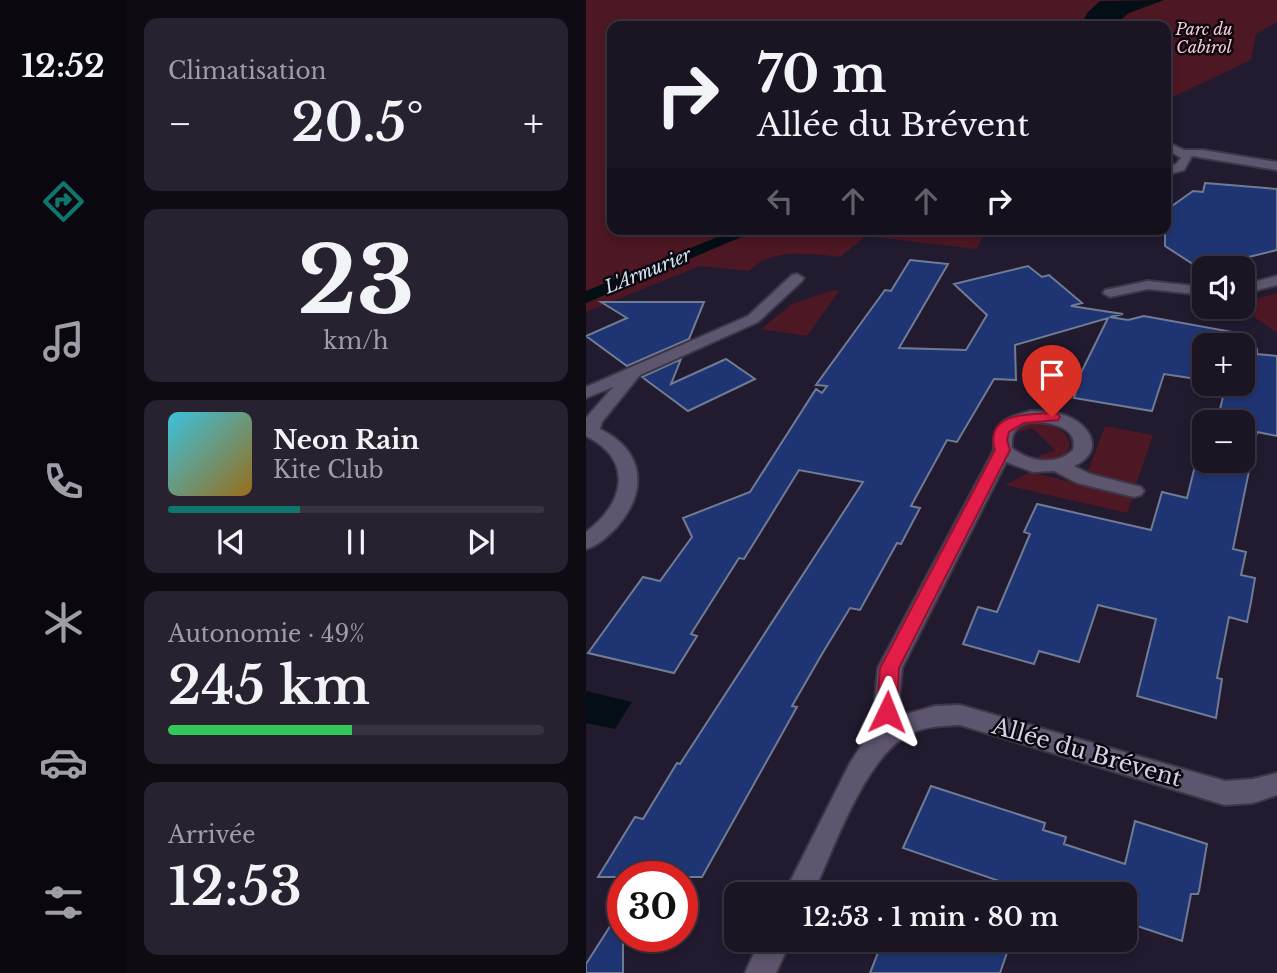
<!DOCTYPE html>
<html lang="fr">
<head>
<meta charset="utf-8">
<style>
  body { margin:0; font-family:"Libre Baskerville",serif; background:#272130; color:#f1f3f6; height:100vh; display:flex; flex-direction:column; font-size:26px; white-space:nowrap }
  * { box-sizing:border-box; margin:0 }
  p { font-size:23px; color:#9f9ea6 }
  .icon { flex:none; width:38px; height:38px; fill:none; stroke:currentColor; stroke-width:2; stroke-linecap:round; stroke-linejoin:round }
  .map { position:relative; flex:1; overflow:hidden }
  .sheet { display:flex; flex-direction:column; gap:18px; padding:18px; background:#0e0b13; width:460px }
  .sheet>* { flex:none }
  .top-card { position:absolute; left:21px; top:21px; width:564px; height:214px; border-radius:14px; box-shadow:0 4px 10px #0003,0 0 0 2px #383341; background:#1a1423; color:#f1f3f6; overflow:hidden }
  .fabs { position:absolute; left:606px; top:256px; display:grid; gap:14px }
  .fabs a { display:grid; place-items:center; width:63px; height:63px; border-radius:14px; background:#1a1423; box-shadow:0 4px 10px #0003,0 0 0 2px #383341; font-size:35px }
  .speed { position:absolute; left:21px; top:861px; display:flex; gap:14px; font-size:35px; font-weight:700; text-align:center }
  .speed>* { display:grid; place-content:center; width:91px; height:91px; border-radius:50%; background:#1a1423; box-shadow:0 4px 10px #0003,0 0 0 2px #383341; line-height:1 }
  .speed .limit { border:10px solid #d22; background:#fff; color:#111 }
  .pin { position:absolute; display:grid; place-items:center; width:60px; height:60px; color:#fff; margin:-72px -30px; border-radius:50% 50% 50% 0; rotate:-45deg; box-shadow:0 0 7px #0007 }
  .pin .icon { rotate:45deg }
  .me { position:absolute; width:77px; margin:-38px; rotate:2deg; stroke-linejoin:round; filter:drop-shadow(0 0 5px #0008) }
  .turn { display:flex; align-items:center; gap:24px; height:147px; padding:0 35px; font-size:32px }
  .turn .icon { width:91px; height:91px; stroke-width:2.5 }
  .turn b { display:block; font-size:49px; line-height:60px }
  .lanes { display:flex; align-items:center; height:66px; padding:0 35px; background:#0003; justify-content:center; gap:35px; direction:ltr }
  .lanes .off { opacity:.35 }
  .big { font-size:52px; font-weight:600; line-height:1.1 }
  .sheet .widget { flex:1; display:flex; flex-direction:column; justify-content:center; gap:10px; min-width:0; padding:0 24px; border-radius:14px; background:#272130 }
  .sheet .dial { align-items:center; gap:0 }
  .dial b { font-size:91px; line-height:1 }
  .song { display:flex; align-items:center; gap:21px }
  .cover { width:84px; height:84px; border-radius:10px; background:linear-gradient(135deg,hsl(190 70% 55%),hsl(40 70% 35%)) }
  .played { height:7px; border-radius:4px; background:linear-gradient(90deg,#0f766e 35%,#383341 35%) }
  .keys { display:flex; justify-content:space-around; direction:ltr }
  .heat { display:flex; justify-content:space-between; align-items:center; font-size:38px; direction:ltr }
  .charge { height:10px; border-radius:5px; background:linear-gradient(90deg,#34c759 49%,#383341 0) }
  .trip { position:absolute; left:138px; top:882px; width:413px; height:70px; border-radius:14px; background:#1a1423; box-shadow:0 4px 10px #0003,0 0 0 2px #383341; font-weight:600; line-height:70px; text-align:center }
  main { display:flex; flex:1; min-height:0 }
  .dock { display:flex; flex-direction:column; width:126px; justify-content:space-around; align-items:center; background:#0a080e; color:#9f9ea6 }
  .dock .icon { width:49px; height:49px }
  .dock .active { color:#0f766e }
  .dock b { font-size:32px; color:#f1f3f6 }
  .map>svg:first-child { display:block }
</style>
</head>
<body>
<main>
<nav class="dock">
<b>12:52</b>
<svg class="icon active" aria-label="directions" viewBox="0 0 24 24"><path d="M12 3l9 9-9 9-9-9zM9 14v-3h6M13 9l2 2-2 2"/></svg>
<svg class="icon" aria-label="music" viewBox="0 0 24 24"><path d="M9 18V5l10-2v13"/><circle cx="6" cy="18" r="3"/><circle cx="16" cy="16" r="3"/></svg>
<svg class="icon" aria-label="phone" viewBox="0 0 24 24"><path d="M5 4h4l2 5-3 2q2 4 5 5l2-3 5 2v4C11 20 4 13 5 4z"/></svg>
<svg class="icon" aria-label="climate" viewBox="0 0 24 24"><path d="M12 3v18M4 7l16 10M4 17L20 7"/></svg>
<svg class="icon" aria-label="car" viewBox="0 0 24 24"><path d="M5 17H2v-5l4-1 3-4h7l3 4 3 1v5h-3M9 17h6M6 11h13"/><circle cx="7" cy="17" r="2"/><circle cx="17" cy="17" r="2"/></svg>
<svg class="icon" aria-label="filters" viewBox="0 0 24 24"><path d="M4 7h16M4 17h16"/><circle cx="9" cy="7" r="2"/><circle cx="15" cy="17" r="2"/></svg>
</nav>
<section class="sheet">
<div class="widget"><p>Climatisation</p>
<div class="heat"><a>−</a><b class="big">20.5°</b><a>+</a></div>
</div>
<div class="widget dial"><b>23</b><p>km/h</p></div>
<div class="widget">
<div class="song"><i class="cover"></i><div><b>Neon Rain</b><p>Kite Club</p></div></div>
<div class="played"></div>
<div class="keys"><svg class="icon" aria-label="previous" viewBox="0 0 24 24"><path d="M18 5L8 12l10 7zM5 5v14"/></svg><svg class="icon" aria-label="pause" viewBox="0 0 24 24"><path d="M8 5v14M16 5v14"/></svg><svg class="icon" aria-label="next" viewBox="0 0 24 24"><path d="M6 5l10 7-10 7zM19 5v14"/></svg></div>
</div>
<div class="widget"><p>Autonomie · 49%</p><b class="big">245 km</b><div class="charge"></div></div>
<div class="widget"><p>Arrivée</p><b class="big">12:53</b></div>
</section>
<div class="map">
<svg width="691" height="973" viewBox="0 0 691 973">
  <rect width="100%" height="100%" fill="#221a2f"/>
  <path fill="#4d1723" d="M0,0h691v22l-21,12 -5,26 -76,36 -10,2v-72h-553v203h375l-11,20 -110,-13 -26,21c-29,-3 -68,-10 -91,14l-49,-5 -114,46z
    M247,290l6,1 -32,45 -46,-7 31,-25z
    M691,293v40l-38,-27h3v-3z
    M451,423c49,5 39,46 -4,35l22,-8 -23,-22 -18,6 11,-9z
    M519,426l48,9 -17,50 -49,-12z
    M444,472l103,25 -6,16 -122,-28z"/>
  <path fill="#040f15" d="M578,0l-35,13 -16,13h-33l8,-14 12,-11z
    M151,229h23l-174,74v-12z
    M0,691l46,11 -17,27 -29,-6z"/>
  <path fill="#1f3573" stroke="#707b94" stroke-width="2" d="M619,183l72,6v61l-73,18 -2,2 -37,-24v-35l28,-20 10,1z
    M324,260l38,4 -49,84 67,2 21,-35 -33,-31 74,-18 14,11 7,-2 33,28 -11,3 52,8 -13,3 18,3 16,-4 94,17v4h6l-1,10 14,2v5l20,2v80l-20,-4 -24,117 13,3 -5,23 14,3 -4,24 -4,20 -18,-5 -12,61 5,1 -6,39 -79,-22 19,-77 -58,-14 -19,57 -40,-11 -5,13 -71,-20 15,-37 19,5 33,-78 -6,-2 13,-28 114,26 11,-38 25,6 8,-32 10,2 2,-8h35v-38h-25l9,-38 -3,-1h19v-38h-38v35l-40,-6 -12,37 -78,-13 2,-7h-4l36,-73 -93,27 1,35 -22,-1 -37,63 -10,-2 -36,66 9,2 -19,36 -4,-1 -37,67 -10,-2 -28,46 -30,52 5,1 -95,170h-104l37,-60 8,2 34,-56 3,1 183,-282 -64,-12 -55,89 -5,-1 -48,76 6,2 -23,37 -86,-20 55,-76 17,4 32,-44 -9,-19 67,-26 66,-103 6,4 5,-7 -11,-1 69,-95 6,1z
    M15,302h103l-15,37 -62,27 -41,-30 41,-18z
    M95,359l-10,25 55,-25 29,20 -67,32 -46,-34z
    M345,786l114,37 -2,7 23,7 -2,7 61,20 10,-43 72,23 -8,47 -1,3h-7l-9,47 -57,-19v-28h-88l-134,-46z
    M37,906v67h-37v-9z
    M297,940h107l19,7 -9,26h-130z"/>
  <g fill="none" stroke-linecap="round" stroke-linejoin="round">
    <g stroke="#3c3647" stroke-width="4">
      <path id="minor" d="M579,141l19,9h19l74,12v8l-85,-14 -8,14 -19,5v-8l11,-3 5,-6 -16,-10z
        M211,274l7,4 -2,3 -44,41 -118,53 -38,47 -2,7c45,22 48,62 17,98 -9,9 -19,19 -31,22v-17c39,-29 48,-72 0,-96v-18l27,-31 -27,11v-11l162,-71 44,-41z
        M691,276v9l-35,9v-9z
        M562,281l56,6v8l-56,-6 -38,8 -7,-4 2,-3z
        M445,411c11,0 22,1 33,4 27,9 42,37 10,51l16,8 51,13 3,4 -3,4 -7,2 -57,-14 -23,-12 -21,1 -27,-10 -104,206 -3,31 4,16 32,-9 25,-1 265,76 28,-2 24,-6v22l-24,8 -28,2 -265,-80c-18,1 -36,1 -52,10 -43,23 -75,115 -95,159h-29l66,-131 11,-17 22,-21 -8,-26 3,-31 116,-218c-2,-28 12,-33 37,-39zM445,422c17,0 48,4 42,28 -17,16 -44,12 -61,-2 -1,-15 3,-22 19,-26z
        M174,940h31l-15,33h-31z"/>
    </g>
    <use href="#minor" fill="#5e556e" fill-rule="evenodd"/>
  </g>
  <path fill="#e11d48" stroke="#92132f" stroke-width="2" d="M466,413l6,1 2,3 -2,3 -34,3 -15,9 -2,8 3,10 -111,218 -2,44 -2,6 -8,3 -7,-3 -3,-6 3,-44 115,-218c-11,-37 33,-36 57,-37z"/>
  <g text-anchor="middle" dominant-baseline="central" stroke-width="5" stroke-linejoin="round" paint-order="stroke">
    <g font-size="16" font-style="italic" fill="#fccad0" stroke="#0a0710">
      <text x="618" y="29">Parc du<tspan x="618" dy="18">Cabirol</tspan></text>
    </g>
    <g font-size="18" font-style="italic" fill="#cfe5f0" stroke="#0a0710">
      <text transform="translate(62 271) rotate(-22)">L'Armurier</text>
    </g>
    <g font-size="23" fill="#d6d1df" stroke="#0a0710">
      <text transform="translate(501 752) rotate(16)">Allée du Brévent</text>
    </g>
  </g>
</svg>
<div class="fabs">
<a><svg class="icon" aria-label="sound" viewBox="0 0 24 24"><path d="M4 9h4l5-4v14l-5-4H4zM17 9q2 3 0 6"/></svg></a>
<a>+</a>
<a>−</a>
</div>
<div class="speed"><div class="limit">30</div></div>
<div class="pin" style="left:466px;top:417px;background:#d93025"><svg class="icon" aria-label="arrive" viewBox="0 0 24 24"><path d="M6 21V4h12l-3 4 3 4H6"/></svg></div>
<svg class="me" style="left:301px;top:712px" viewBox="-20 -20 40 40"><path d="M0-17L14 15 0 8-14 15z" fill="#e11d48" stroke="#fff" stroke-width="4"/></svg>
<div class="trip">12:53 · 1 min · 80 m</div>
<div class="top-card">
<div class="turn"><svg class="icon" aria-label="right" viewBox="0 0 24 24"><path d="M7 20v-9h11M14 6l5 5-5 5"/></svg><div><b>70 m</b>Allée du Brévent</div></div>
<div class="lanes"><svg class="icon off" aria-label="left" viewBox="0 0 24 24"><path d="M17 20v-9H6M10 6l-5 5 5 5"/></svg><svg class="icon off" aria-label="ahead" viewBox="0 0 24 24"><path d="M12 20V5M6 11l6-6 6 6"/></svg><svg class="icon off" aria-label="ahead" viewBox="0 0 24 24"><path d="M12 20V5M6 11l6-6 6 6"/></svg><svg class="icon" aria-label="right" viewBox="0 0 24 24"><path d="M7 20v-9h11M14 6l5 5-5 5"/></svg></div>
</div>
</div>
</main>
</body>
</html>
